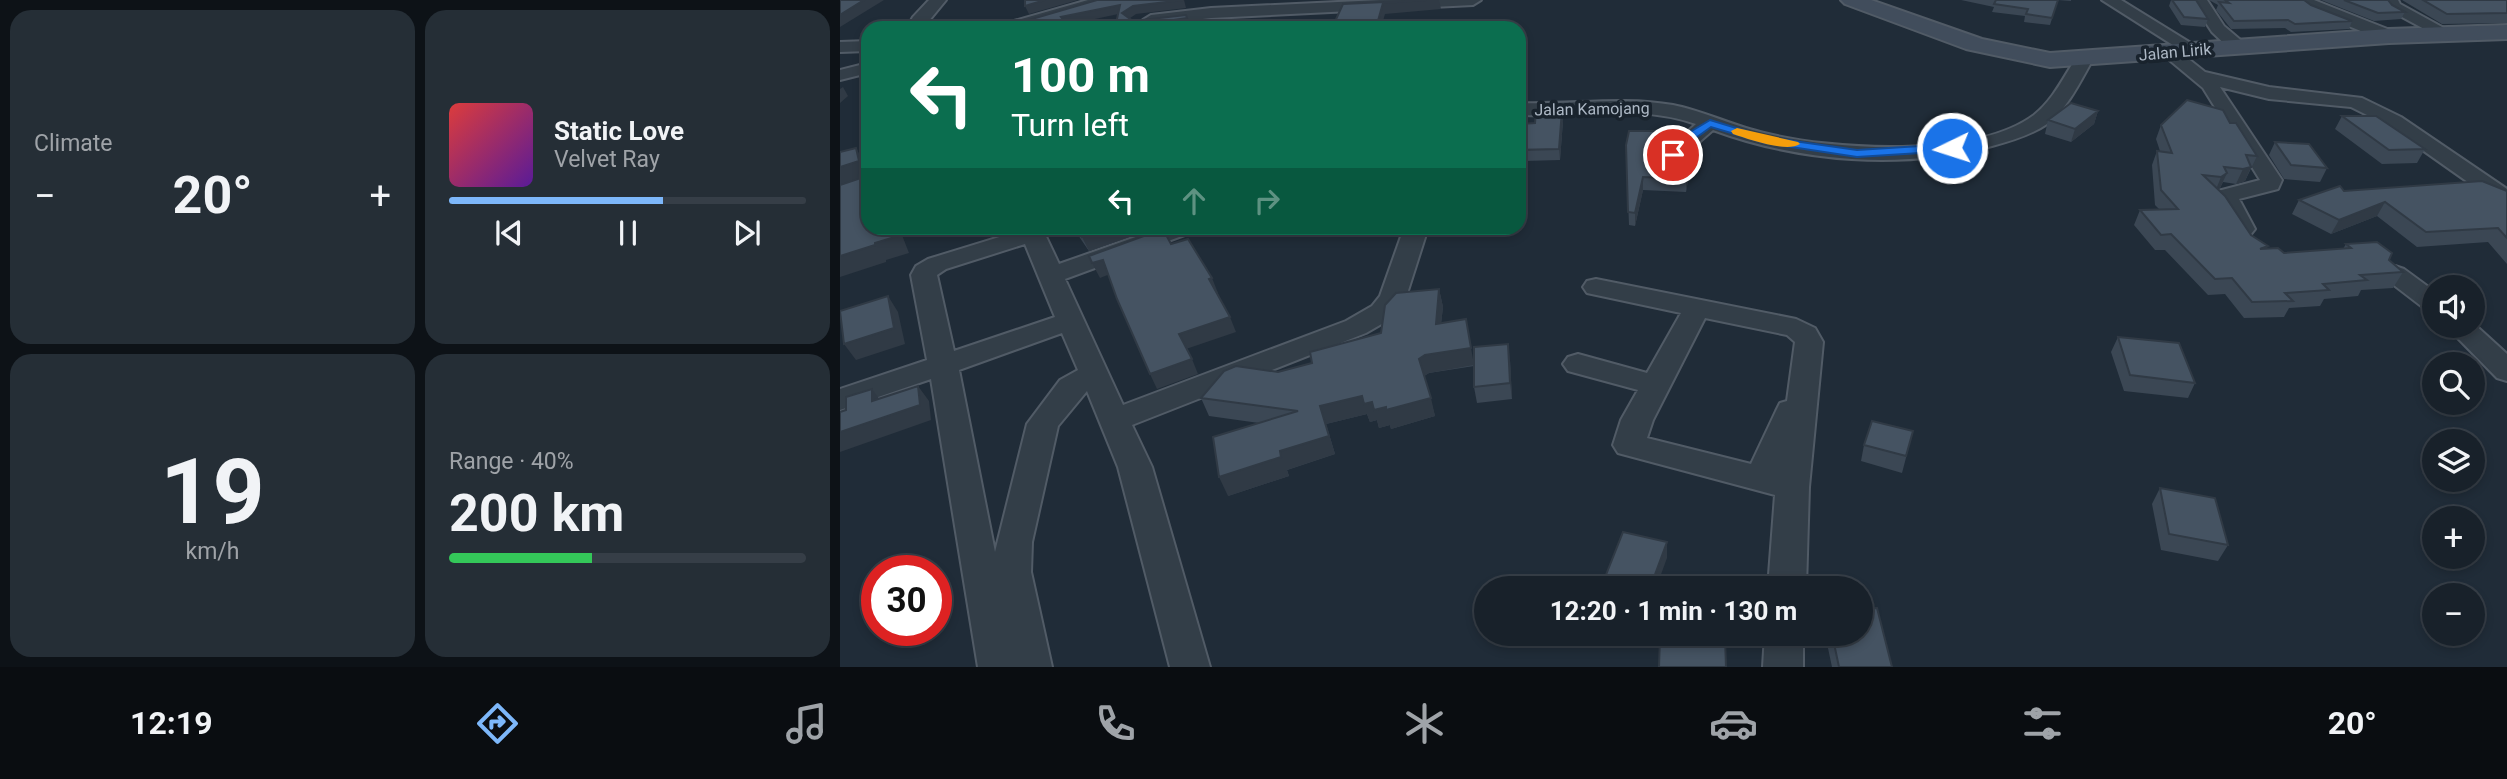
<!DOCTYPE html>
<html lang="en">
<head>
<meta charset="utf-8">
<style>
  body { margin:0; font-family:Roboto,sans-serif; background:#252e36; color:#f1f3f6; height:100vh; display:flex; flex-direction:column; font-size:26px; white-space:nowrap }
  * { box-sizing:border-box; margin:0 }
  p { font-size:23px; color:#9fa3a8 }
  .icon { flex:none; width:38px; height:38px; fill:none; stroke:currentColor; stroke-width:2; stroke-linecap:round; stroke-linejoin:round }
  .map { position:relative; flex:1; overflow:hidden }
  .side { display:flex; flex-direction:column; gap:10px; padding:10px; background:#0d1217; width:840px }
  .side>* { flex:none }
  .guide { position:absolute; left:21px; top:21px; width:665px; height:214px; border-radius:21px; box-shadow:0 4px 10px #0003,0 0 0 2px #363e47; background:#0b6e4f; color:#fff; overflow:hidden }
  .controls { position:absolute; left:1582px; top:275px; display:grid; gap:14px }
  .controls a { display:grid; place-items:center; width:63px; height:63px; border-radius:50%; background:#18212a; box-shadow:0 4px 10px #0003,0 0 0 2px #363e47; font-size:35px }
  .speed { position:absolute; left:21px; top:555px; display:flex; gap:14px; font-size:35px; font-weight:700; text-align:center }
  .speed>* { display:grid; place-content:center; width:91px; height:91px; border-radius:50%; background:#18212a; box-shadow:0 4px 10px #0003,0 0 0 2px #363e47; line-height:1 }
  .speed .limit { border:10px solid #d22; background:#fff; color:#111 }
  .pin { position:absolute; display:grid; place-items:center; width:60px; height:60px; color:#fff; margin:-30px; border:4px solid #fff; border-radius:50%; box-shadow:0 2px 7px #0007 }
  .me { position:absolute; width:77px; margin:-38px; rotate:266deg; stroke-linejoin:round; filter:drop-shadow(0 0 5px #0008) }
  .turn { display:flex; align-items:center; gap:24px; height:147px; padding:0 35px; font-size:32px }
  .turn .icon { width:91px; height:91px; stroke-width:2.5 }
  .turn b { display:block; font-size:49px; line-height:60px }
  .lanes { display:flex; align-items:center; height:66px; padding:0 35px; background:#0003; justify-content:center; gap:35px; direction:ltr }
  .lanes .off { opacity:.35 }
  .big { font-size:52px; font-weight:700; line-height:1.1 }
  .side .tile { flex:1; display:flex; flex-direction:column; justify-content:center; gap:10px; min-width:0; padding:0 24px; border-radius:21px; background:#252e36 }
  .side .dial { align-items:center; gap:0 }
  .dial b { font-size:91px; line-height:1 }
  .song { display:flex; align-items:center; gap:21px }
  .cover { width:84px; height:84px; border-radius:10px; background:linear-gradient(135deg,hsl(0 70% 55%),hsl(270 70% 35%)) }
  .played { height:7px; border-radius:4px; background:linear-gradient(90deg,#7db7fa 60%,#363e47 60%) }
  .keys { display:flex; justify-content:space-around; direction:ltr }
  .heat { display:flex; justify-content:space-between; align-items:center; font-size:38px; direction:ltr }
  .charge { height:10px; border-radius:5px; background:linear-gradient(90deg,#34c759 40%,#363e47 0) }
  .side .tiles { flex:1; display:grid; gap:10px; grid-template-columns:repeat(2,1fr) }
  .trip { position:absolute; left:634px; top:576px; width:399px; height:70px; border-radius:35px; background:#18212a; box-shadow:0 4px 10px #0003,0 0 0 2px #363e47; font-weight:700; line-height:70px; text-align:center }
  .tab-bar { display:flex; height:112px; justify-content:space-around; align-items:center; background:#0a0d11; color:#9fa3a8 }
  .tab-bar .icon { width:49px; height:49px }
  .tab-bar .active { color:#7db7fa }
  .tab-bar b { font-size:32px; color:#f1f3f6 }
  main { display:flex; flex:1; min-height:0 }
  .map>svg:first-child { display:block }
</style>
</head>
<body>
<main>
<section class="side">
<div class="tiles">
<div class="tile"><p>Climate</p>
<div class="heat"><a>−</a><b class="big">20°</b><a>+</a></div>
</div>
<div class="tile">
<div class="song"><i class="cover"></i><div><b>Static Love</b><p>Velvet Ray</p></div></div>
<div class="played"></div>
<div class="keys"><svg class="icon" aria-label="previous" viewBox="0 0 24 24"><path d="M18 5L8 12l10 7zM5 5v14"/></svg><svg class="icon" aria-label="pause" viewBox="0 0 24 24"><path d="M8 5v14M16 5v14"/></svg><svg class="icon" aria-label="next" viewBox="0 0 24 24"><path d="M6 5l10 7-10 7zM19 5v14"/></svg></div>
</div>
<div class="tile dial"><b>19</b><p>km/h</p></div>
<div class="tile"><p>Range · 40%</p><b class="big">200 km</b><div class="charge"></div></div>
</div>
</section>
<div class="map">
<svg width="1667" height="667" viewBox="0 0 1667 667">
  <rect width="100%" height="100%" fill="#202c38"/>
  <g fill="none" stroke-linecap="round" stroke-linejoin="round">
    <g stroke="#515b66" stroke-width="4">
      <path id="street" d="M89,0h17l-23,28h-16l6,-11z
        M248,0h25l-3,3 -86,25h-26l2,-3z
        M540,0h101l-8,5 -262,13 -60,7 -8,-5 8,-5 60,-7z
        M1262,0h19l81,50 -3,4h-12z
        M1351,0h16l17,26 20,17 3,4 -3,4h-12l-20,-19z
        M1455,0h19l81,32 2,4 -8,5 -6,-1 -74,-30z
        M1542,0h16l2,4 53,29 -2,4h-12l-50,-27z
        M28,41v10l-28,1v-10z
        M1330,48l6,1 29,23 64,15 93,11 39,19 106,72v17l-8,-2 -112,-79 -36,-18 -82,-8 -49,-12 62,93 -4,9 -39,10 16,30 -4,5c-24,6 -29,-20 -36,-38l3,-5 42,-11 -57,-92 -42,-35z
        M1244,54l9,5c-13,23 -25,49 -46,65 -16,11 -36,17 -55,22 -90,24 -192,16 -279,-16l-23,20 -20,29h-16l-3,-5 19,-26 26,-24c-57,-20 -118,-7 -177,-9v-12c51,2 103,-7 154,2 31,6 60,21 91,28 68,17 211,26 270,-18 20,-16 30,-39 44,-60z
        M28,63v10l-28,7v-10z
        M178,228h24l17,36 102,-36h33l-4,5 -125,46 58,126 223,-84 26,-15 8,-10 24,-68h24l-22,69 -14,21 -26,15 -234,92 20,42 58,200h-40l-52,-200 -31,-76 -29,35 -26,116 -1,30 21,95h-74l-47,-288 -91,31v-21l87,-29 -16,-85 5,-9 12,-7 91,-28zM185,244l30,73 -101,34 -17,-76 9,-6zM222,333l16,37 -18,10 -33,44 -32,128 -36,-182z
        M1555,266l9,3 30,22v20l-9,-2 -39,-30 -4,-5 4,-5z
        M756,279l200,40 19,9 8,14 -14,145 -3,101h-38l7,-93 -157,-42 -5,-8 8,-25 17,-30 -70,-19 -5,-7 5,-7 10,-3 69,19 34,-60 -94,-20 -4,-6 4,-6zM865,318l82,17 8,7 -8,59 -7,2 -4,8 -25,53 -104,-26 6,-18z
        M1633,323l34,31v27l-10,-3 -51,-52h27z
        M925,634h38v33h-40z"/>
    </g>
    <g stroke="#515b66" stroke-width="4">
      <path id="secondary" d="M1001,0h30l111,39 68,14 339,-24 118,-4v14l-118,4 -339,24 -84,-18 -121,-45z"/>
    </g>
    <use href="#street" fill="#333e48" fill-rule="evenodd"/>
    <use href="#secondary" fill="#414d5c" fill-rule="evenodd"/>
  </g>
  <path fill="#3b4754" d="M1121,0h110v1l-13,-1 -8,25 -26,-3 1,-6 -33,-4 2,-5z
    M1331,0h25l12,19 -3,8 -24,-2 -12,-19z
    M1369,0h95l7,5 41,16 -3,8 -58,3 -6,-4 -54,1 -15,-19 2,-5z
    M1481,0h67l4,5 13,7 -4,7 -27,2z
    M1562,0h105v23l-65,1z
    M722,110l1,11 -3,39 -41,1v-37l16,-1z
    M1258,111l-4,13 -23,18 -26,-8 3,-14z
    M1502,116l83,33 -8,14 -35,1 -47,-35z
    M1390,123l27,33 -12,25 -9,3 -13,-2 -3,6 -2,1 33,46 16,13 17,5 59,-4 3,-5 43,16 14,12 -10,16 -32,2 -3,6 -34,3 -4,7 -31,2 -5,9 -40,1 -19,-24 -17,1 -43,-45h-10l-21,-25 6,-15 19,-1 -4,-4 -3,-40 5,-14h3l-4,-12 5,-14z
    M827,136v12l-14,19 1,2 18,-1 21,-17 -7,41 -43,-2 -8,36 -6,-1 -3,-80z
    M1435,142l52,26 -7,14 -36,-3 -15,-24z
    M1504,191h163v73l-19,-22 -71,5 -40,-31 -46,18 -39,-20 7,-14z
    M235,228h80l-66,23 -9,-13z
    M500,228h38l-12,8z
    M599,289l4,18 -2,17 33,39 36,-3 2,39 -35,4 -3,-16v-21l-45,7 -5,3 11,40 -44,13 -1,-4 -11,3 -2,-8 -7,2 -3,-8 -41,10 9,30 -48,16 2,6 -61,20 31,-73 -50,-7 -8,-18 77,-26 34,-9 69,-30z
    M1278,337l77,46 -7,15 -64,-7 -13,-39z
    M1073,431l-11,42 -41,-12 3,-16z
    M1320,488l68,57 -10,16 -57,-11 -9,-46z
    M865,634h33l-1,10 -12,1 -19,-8z
    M985,634h35l32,33h-60z"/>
  <path fill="#303a45" d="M24,0h20l-44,27v-12z
    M205,0h33l-49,14 -4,-8z
    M344,0l2,8 -50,6 -10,7 -3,-8 -56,12 1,3h-27l20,-11 59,-12 13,1z
    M586,0h13l2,9 -56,5 -4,14h-5l7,-25z
    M346,15l4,12 -8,1h-49v-2z
    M3,87l5,9 -8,7v-14z
    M722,110l1,11 -3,39 -1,-11z
    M1258,111l-4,13 -23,18 4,-13z
    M827,136v12l-18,24v-12z
    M853,139v12l-7,41v-13z
    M16,148l9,16 3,9v20l-28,-7v-19z
    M1411,167l-6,14 -9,3 7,-15z
    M1387,173l-7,15 -5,4 6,-15z
    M803,177v13l-8,36v-13z
    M1545,202l-8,14 -46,18 8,-14z
    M55,228h3l2,2 9,23 -23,7v2l-46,15v-21l35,-13z
    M271,228h44l-66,23 -7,-14z
    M523,228h15l-12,8z
    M263,260l7,14 -10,4 -8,-15z
    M372,278l6,15 -3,1 -6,-15z
    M599,289l4,18 -4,35 -3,-18z
    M48,296l10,16 7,32 -49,16 -12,-16z
    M390,317l6,15 -50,17 -7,-15z
    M626,319l8,46 -45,8 -6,4 -4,-18z
    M668,344l2,16 2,39 -2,-16z
    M352,359l6,15 -41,15 -7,-15z
    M78,386l11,15 2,19 -91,32v-20z
    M32,389l11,15 -11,-3z
    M522,396l10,6 14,5 45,-9 4,18 -44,13 -1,-4 -11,3 -2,-8 -7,2 -3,-8 -41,10 9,30 -48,16 2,6 -61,20 -9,-19 61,-26 40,-45z
    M827,542v16l-11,30h-6z"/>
  <path fill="#455362" stroke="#303a45" stroke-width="2" d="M0,0h24l-24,15z
    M185,0h20l-20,6z
    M257,0h86l-50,6 -11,7 11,8 53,-6 1,3 -54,8v2h-18l5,-23 -59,12 5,6 -25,5h-16v-7z
    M586,0l-43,3 -7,25h-44l11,-24z
    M1156,0h62l-6,18 -26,-4 2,-5 -34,-5z
    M1332,0h24l12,19 -24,-2z
    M1385,0h79l7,5 41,16 -57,3 -7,-4 -54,1 -15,-19 10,1z
    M1504,0h44l4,5 13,7 -27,1z
    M1583,0h84v13l-60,1z
    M126,21l2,7h-36l-1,-5z
    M155,25h9l3,3h-14z
    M1347,100l36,10 7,13h6l21,33 -11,-1 5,12 -8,2 -19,-2 3,6 -6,4 -18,-2 22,21 26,39 17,11 -8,3 18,-1 6,5 67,-5 -5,-4 31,-2 15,11 -3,7 14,12 -43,3 7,5 -44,4 6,6 -44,3 8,8 -41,1 -20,-24 -17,1 -44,-45 -10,1 -21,-25 38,-1 -17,-19 -4,-39 15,2 -11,-28z
    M1231,103l27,8 -23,18 -27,-9z
    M722,110l-3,39 -40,1v-26l16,-1 1,-12z
    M1502,116h34l49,33 -36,1z
    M789,131h37l1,5 -18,24 5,9 18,-1 21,-29 -7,40 -43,-2 -8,36 -7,-1 -2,-67z
    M1435,142l34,2 18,24 -36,-3z
    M16,148l3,13 -19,6v-15z
    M21,166l7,27v35h27l3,8 -23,7v2l-35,11v-71l18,-6z
    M1642,181l25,10v47l-9,-10 -72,4 -41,-30 -46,18 -40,-20 41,-14 4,5z
    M235,228h36l-29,9z
    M323,229l8,15 17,-5 24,39 -3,1 21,38 -51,17 13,25 -42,15 -33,-75 -14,-39 -11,3 -3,-7z
    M599,289l-3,35 30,-5 5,29 -46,7 -6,4 12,39 -45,12v-3l-12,3 -2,-8 -8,2 -2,-8 -42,10 9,30 -49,15 1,6 -62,20 -6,-40 85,-26 -97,-13 23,-27 12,-5 42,6 34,-9 -2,-11 71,-19 4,-28 11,-12z
    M48,296l6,32 -50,16 -4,-33z
    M1278,337l61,6 16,40 -65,-8z
    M668,344l2,39 -36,4v-40z
    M78,386l2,19 -80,27v-20l6,-2v-13l26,-8v12z
    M1032,421l41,10 -7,25 -42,-11z
    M1320,488l55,10 13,47 -59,-11z
    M783,532l44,10 -17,46h-35l-13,-3z
    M1037,608l15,59h-53l-7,-33h28v-25z
    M867,634h31v2l-31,1z
    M820,637h65l1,30h-67z"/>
  <path fill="#1a73e8" stroke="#114b97" stroke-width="2" d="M870,120l56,17 91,13 95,-6 6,4 -6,3 -95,6 -92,-14 -54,-16 -18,13 -16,17h-8v-5l16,-17z"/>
  <path fill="#f59e0b" d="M897,128l61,14 2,2c-13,9 -52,-5 -67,-10l-2,-3z"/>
  <g text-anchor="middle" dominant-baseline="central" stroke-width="7" stroke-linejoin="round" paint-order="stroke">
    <g font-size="16" fill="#adb8c5" stroke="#19232d">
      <text transform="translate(1335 52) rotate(-5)">Jalan Lirik</text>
      <text transform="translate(752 109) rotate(-1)">Jalan Kamojang</text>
    </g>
  </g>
</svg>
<div class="controls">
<a><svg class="icon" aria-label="sound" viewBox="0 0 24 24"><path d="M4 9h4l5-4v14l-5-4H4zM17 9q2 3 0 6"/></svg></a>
<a><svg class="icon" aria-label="search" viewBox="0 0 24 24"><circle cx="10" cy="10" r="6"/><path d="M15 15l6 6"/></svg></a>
<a><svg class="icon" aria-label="layers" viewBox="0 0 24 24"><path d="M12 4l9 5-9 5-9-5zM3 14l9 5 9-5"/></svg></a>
<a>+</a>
<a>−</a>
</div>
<div class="speed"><div class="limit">30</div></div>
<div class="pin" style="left:833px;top:155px;background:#d93025"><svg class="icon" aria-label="arrive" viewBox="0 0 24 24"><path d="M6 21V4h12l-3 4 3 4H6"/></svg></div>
<svg class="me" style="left:1112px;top:148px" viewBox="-20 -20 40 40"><circle r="17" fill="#1a73e8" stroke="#fff" stroke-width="3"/><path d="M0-11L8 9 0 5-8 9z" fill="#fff"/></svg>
<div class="trip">12:20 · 1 min · 130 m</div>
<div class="guide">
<div class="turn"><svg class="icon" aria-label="left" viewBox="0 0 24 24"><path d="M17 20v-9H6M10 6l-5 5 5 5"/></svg><div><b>100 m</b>Turn left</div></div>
<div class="lanes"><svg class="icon" aria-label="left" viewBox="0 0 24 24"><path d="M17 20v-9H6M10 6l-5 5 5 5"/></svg><svg class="icon off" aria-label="ahead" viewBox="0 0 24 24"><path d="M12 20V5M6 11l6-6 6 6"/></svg><svg class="icon off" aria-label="right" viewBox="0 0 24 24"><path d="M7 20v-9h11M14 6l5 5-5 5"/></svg></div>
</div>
</div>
</main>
<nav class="tab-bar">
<b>12:19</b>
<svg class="icon active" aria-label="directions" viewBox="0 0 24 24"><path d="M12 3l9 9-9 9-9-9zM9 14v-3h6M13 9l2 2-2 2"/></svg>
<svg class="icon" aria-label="music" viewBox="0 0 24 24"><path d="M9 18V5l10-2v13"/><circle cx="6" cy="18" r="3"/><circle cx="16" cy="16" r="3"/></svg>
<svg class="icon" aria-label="phone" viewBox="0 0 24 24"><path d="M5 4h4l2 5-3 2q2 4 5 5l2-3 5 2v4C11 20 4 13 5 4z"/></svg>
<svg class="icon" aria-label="climate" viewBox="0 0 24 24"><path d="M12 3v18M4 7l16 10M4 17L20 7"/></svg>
<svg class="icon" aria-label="car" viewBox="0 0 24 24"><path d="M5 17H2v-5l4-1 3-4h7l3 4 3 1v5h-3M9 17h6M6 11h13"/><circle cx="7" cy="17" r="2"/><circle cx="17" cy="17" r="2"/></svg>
<svg class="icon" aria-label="filters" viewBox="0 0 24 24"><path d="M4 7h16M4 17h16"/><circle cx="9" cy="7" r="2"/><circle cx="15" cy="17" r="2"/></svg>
<b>20°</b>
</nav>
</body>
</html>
